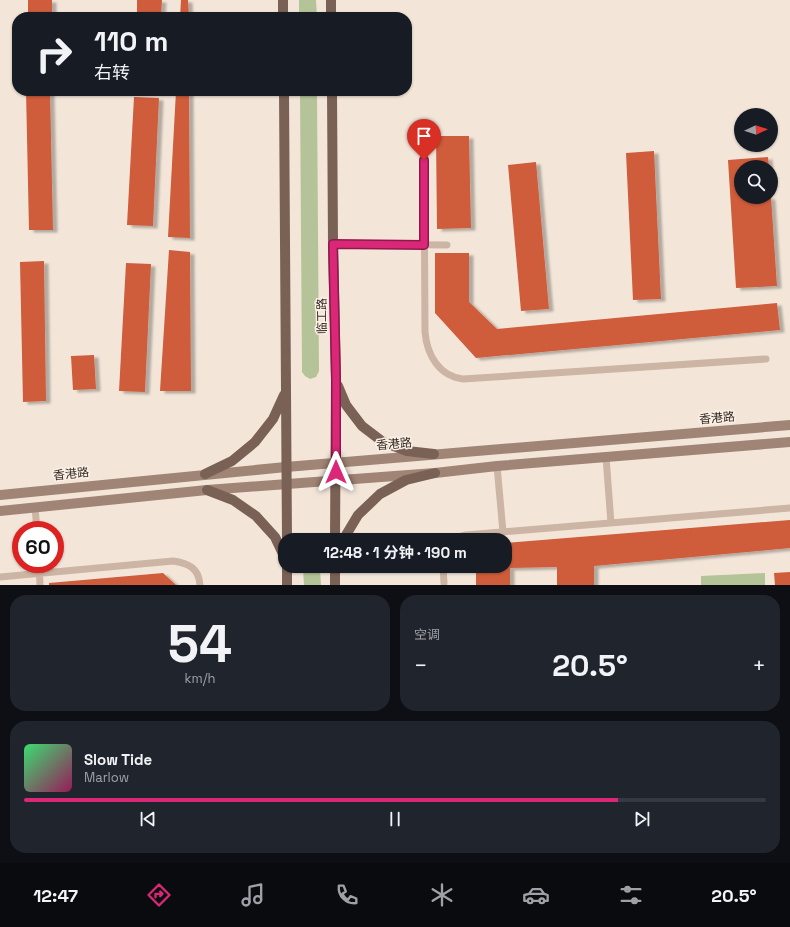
<!DOCTYPE html>
<html lang="zh">
<head>
<meta charset="utf-8">
<style>
  body { margin:0; font-family:"Space Grotesk","Noto Sans SC",sans-serif; background:#20242c; color:#f1f3f6; height:100vh; display:flex; flex-direction:column; font-size:15px; white-space:nowrap }
  * { box-sizing:border-box; margin:0 }
  p { font-size:13px; color:#9ea1a6 }
  .icon { flex:none; width:22px; height:22px; fill:none; stroke:currentColor; stroke-width:2; stroke-linecap:round; stroke-linejoin:round }
  .map { position:relative; height:585px; overflow:hidden }
  .drawer { display:flex; flex-direction:column; gap:10px; padding:10px; background:#0d0f14; flex:1 }
  .drawer>* { flex:none }
  .guide { position:absolute; left:12px; top:12px; width:400px; height:84px; border-radius:16px; box-shadow:0 1px 3px #0004; background:#171b24; color:#f1f3f6; overflow:hidden }
  .needle { width:26px; rotate:86deg }
  .tools { position:absolute; left:734px; top:108px; display:grid; gap:8px }
  .tools a { display:grid; place-items:center; width:44px; height:44px; border-radius:50%; background:#171b24; box-shadow:0 1px 3px #0004; font-size:20px }
  .speed { position:absolute; left:12px; top:521px; display:flex; gap:8px; font-size:20px; font-weight:700; text-align:center }
  .speed>* { display:grid; place-content:center; width:52px; height:52px; border-radius:50%; background:#171b24; box-shadow:0 1px 3px #0004; line-height:1 }
  .speed .limit { border:6px solid #d22; background:#fff; color:#111 }
  .pin { position:absolute; display:grid; place-items:center; width:34px; height:34px; color:#fff; margin:-41px -17px; border-radius:50% 50% 50% 0; rotate:-45deg; box-shadow:0 0 4px #0007 }
  .pin .icon { rotate:45deg }
  .me { position:absolute; width:44px; margin:-22px; rotate:0deg; stroke-linejoin:round; filter:drop-shadow(0 0 3px #0008) }
  .turn { display:flex; align-items:center; gap:14px; height:84px; padding:0 16px; font-size:18px }
  .turn .icon { width:52px; height:52px; stroke-width:2.5 }
  .turn b { display:block; font-size:28px; line-height:34px }
  .big { font-size:30px; font-weight:700; line-height:1.1 }
  .drawer .card { flex:1; display:flex; flex-direction:column; justify-content:center; gap:6px; min-width:0; padding:0 14px; border-radius:16px; background:#20242c }
  .drawer .dial { align-items:center; gap:0 }
  .dial b { font-size:52px; line-height:1 }
  .song { display:flex; align-items:center; gap:12px }
  .cover { width:48px; height:48px; border-radius:6px; background:linear-gradient(135deg,hsl(140 70% 55%),hsl(330 70% 35%)) }
  .played { height:4px; border-radius:2px; background:linear-gradient(90deg,#db2777 80%,#363941 80%) }
  .keys { display:flex; justify-content:space-around; direction:ltr }
  .heat { display:flex; justify-content:space-between; align-items:center; font-size:22px; direction:ltr }
  .drawer .tiles { flex:1; display:grid; gap:10px; grid-template-columns:1fr 1fr }
  .card:last-child { grid-column:span 2 }
  .trip { position:absolute; left:278px; top:533px; width:234px; height:40px; border-radius:16px; background:#171b24; box-shadow:0 1px 3px #0004; font-weight:700; line-height:40px; text-align:center }
  .tabs { display:flex; height:64px; justify-content:space-around; align-items:center; background:#090b0e; color:#9ea1a6 }
  .tabs .icon { width:28px; height:28px }
  .tabs .current { color:#db2777 }
  .tabs b { font-size:18px; color:#f1f3f6 }
  .map>svg:first-child { display:block }
</style>
</head>
<body>
<div class="map">
<svg width="790" height="585" viewBox="0 0 790 585">
  <defs>
    <filter id="shadow"><feDropShadow dx="4.5" dy="2.5" stdDeviation="1" flood-color="#0004"/></filter>
  </defs>
  <rect width="100%" height="100%" fill="#f3e6d9"/>
  <path fill="#b5c398" d="M299,0h17l1,17h-18z
    M300,91h17l2,280 -3,6 -6,2 -5,-3 -3,-4z
    M306,566h12l2,3 1,16h-17l-1,-15z
    M765,573v12h-64v-9z"/>
  <path fill="#cf5c3b" filter="url(#shadow)" d="M28,0h24v17h-24z
    M137,0h25l-1,17h-24z
    M181,0h7l1,17h-9z
    M26,91h24l3,139h-24z
    M176,91h13l1,147 -22,-1z
    M134,97l25,1 -6,128 -26,-1z
    M436,136h33l2,92 -34,1z
    M654,151l7,148 -28,1 -7,-147z
    M768,157l1,10h-28v30h30l6,89 -41,2 -8,-128z
    M536,162l13,147 -28,2 -13,-146z
    M169,250l21,2 1,139h-31z
    M435,253h34v49l28,27 280,-26 3,27 -304,28 -41,-45z
    M44,261l2,140 -23,1 -3,-140z
    M126,263l25,1 -6,128 -26,-1z
    M94,355l2,34 -23,1 -2,-34z
    M790,520v28l-196,18v19h-37v-18l-47,1v17h-34v-19h29v-23z
    M790,572v13h-15l-1,-12z
    M163,573l13,12h-127v-2z"/>
  <g fill="none" stroke-linecap="round" stroke-linejoin="round">
    <path stroke="#ccb5a4" stroke-width="7" d="M424,148l1,184c2,23 14,44 38,47l303,-20
      M333,244l114,1
      M606,457l5,66
      M497,466l6,66
      M35,507l2,23
      M453,540l5,-3 8,-2 324,-27
      M39,564l1,21
      M443,566l1,17
      M0,577l173,-16c15,2 26,7 27,24"/>
    <path stroke="#a08475" stroke-width="10" d="M0,495l286,-28 504,-42
      M0,511l207,-21 228,-17 62,-7 293,-24"/>
    <path stroke="#7a6156" stroke-width="10" d="M283,0v17
      M331,0v17
      M284,91l3,449
      M332,91l1,153 3,136 -1,160
      M338,386l8,19 16,21 21,16 24,9 27,3
      M205,474l27,-13 23,-19 18,-23 11,-24
      M207,490l26,10 23,16 19,21 10,21
      M343,540l15,-25 22,-21 26,-14 29,-7
      M287,566v19
      M335,566v19"/>
  </g>
  <g fill="none" stroke-linecap="round" stroke-linejoin="round">
    <g stroke="#8e194d" stroke-width="10">
      <path id="route" d="M336,472v-92l-3,-136 91,1v-85"/>
    </g>
    <use href="#route" stroke="#db2777" stroke-width="7"/>
  </g>
  <g text-anchor="middle" dominant-baseline="central" stroke-width="3" stroke-linejoin="round" paint-order="stroke">
    <g font-size="12" fill="#372b26" stroke="#fbf0e5">
      <text transform="translate(322 316) rotate(-91)">临工路</text>
      <text transform="translate(717 418) rotate(-5)">香港路</text>
      <text transform="translate(394 444) rotate(-5)">香港路</text>
      <text transform="translate(71 474) rotate(-6)">香港路</text>
    </g>
  </g>
</svg>
<div class="tools">
<a><svg class="needle" viewBox="-14 -14 28 28"><path d="M0-13l5 13h-10z" fill="#e53935"/><path d="M0 13l5-13h-10z" fill="#9ea1a6"/></svg></a>
<a><svg class="icon" aria-label="search" viewBox="0 0 24 24"><circle cx="10" cy="10" r="6"/><path d="M15 15l6 6"/></svg></a>
</div>
<div class="speed"><div class="limit">60</div></div>
<div class="pin" style="left:424px;top:160px;background:#d93025"><svg class="icon" aria-label="arrive" viewBox="0 0 24 24"><path d="M6 21V4h12l-3 4 3 4H6"/></svg></div>
<svg class="me" style="left:336px;top:472px" viewBox="-20 -20 40 40"><path d="M0-17L14 15 0 8-14 15z" fill="#db2777" stroke="#fff" stroke-width="4"/></svg>
<div class="trip">12:48 · 1 分钟 · 190 m</div>
<div class="guide">
<div class="turn"><svg class="icon" aria-label="right" viewBox="0 0 24 24"><path d="M7 20v-9h11M14 6l5 5-5 5"/></svg><div><b>110 m</b>右转</div></div>
</div>
</div>
<section class="drawer">
<div class="tiles">
<div class="card dial"><b>54</b><p>km/h</p></div>
<div class="card"><p>空调</p>
<div class="heat"><a>−</a><b class="big">20.5°</b><a>+</a></div>
</div>
<div class="card">
<div class="song"><i class="cover"></i><div><b>Slow Tide</b><p>Marlow</p></div></div>
<div class="played"></div>
<div class="keys"><svg class="icon" aria-label="previous" viewBox="0 0 24 24"><path d="M18 5L8 12l10 7zM5 5v14"/></svg><svg class="icon" aria-label="pause" viewBox="0 0 24 24"><path d="M8 5v14M16 5v14"/></svg><svg class="icon" aria-label="next" viewBox="0 0 24 24"><path d="M6 5l10 7-10 7zM19 5v14"/></svg></div>
</div>
</div>
</section>
<nav class="tabs">
<b>12:47</b>
<svg class="icon current" aria-label="directions" viewBox="0 0 24 24"><path d="M12 3l9 9-9 9-9-9zM9 14v-3h6M13 9l2 2-2 2"/></svg>
<svg class="icon" aria-label="music" viewBox="0 0 24 24"><path d="M9 18V5l10-2v13"/><circle cx="6" cy="18" r="3"/><circle cx="16" cy="16" r="3"/></svg>
<svg class="icon" aria-label="phone" viewBox="0 0 24 24"><path d="M5 4h4l2 5-3 2q2 4 5 5l2-3 5 2v4C11 20 4 13 5 4z"/></svg>
<svg class="icon" aria-label="climate" viewBox="0 0 24 24"><path d="M12 3v18M4 7l16 10M4 17L20 7"/></svg>
<svg class="icon" aria-label="car" viewBox="0 0 24 24"><path d="M5 17H2v-5l4-1 3-4h7l3 4 3 1v5h-3M9 17h6M6 11h13"/><circle cx="7" cy="17" r="2"/><circle cx="17" cy="17" r="2"/></svg>
<svg class="icon" aria-label="filters" viewBox="0 0 24 24"><path d="M4 7h16M4 17h16"/><circle cx="9" cy="7" r="2"/><circle cx="15" cy="17" r="2"/></svg>
<b>20.5°</b>
</nav>
</body>
</html>
